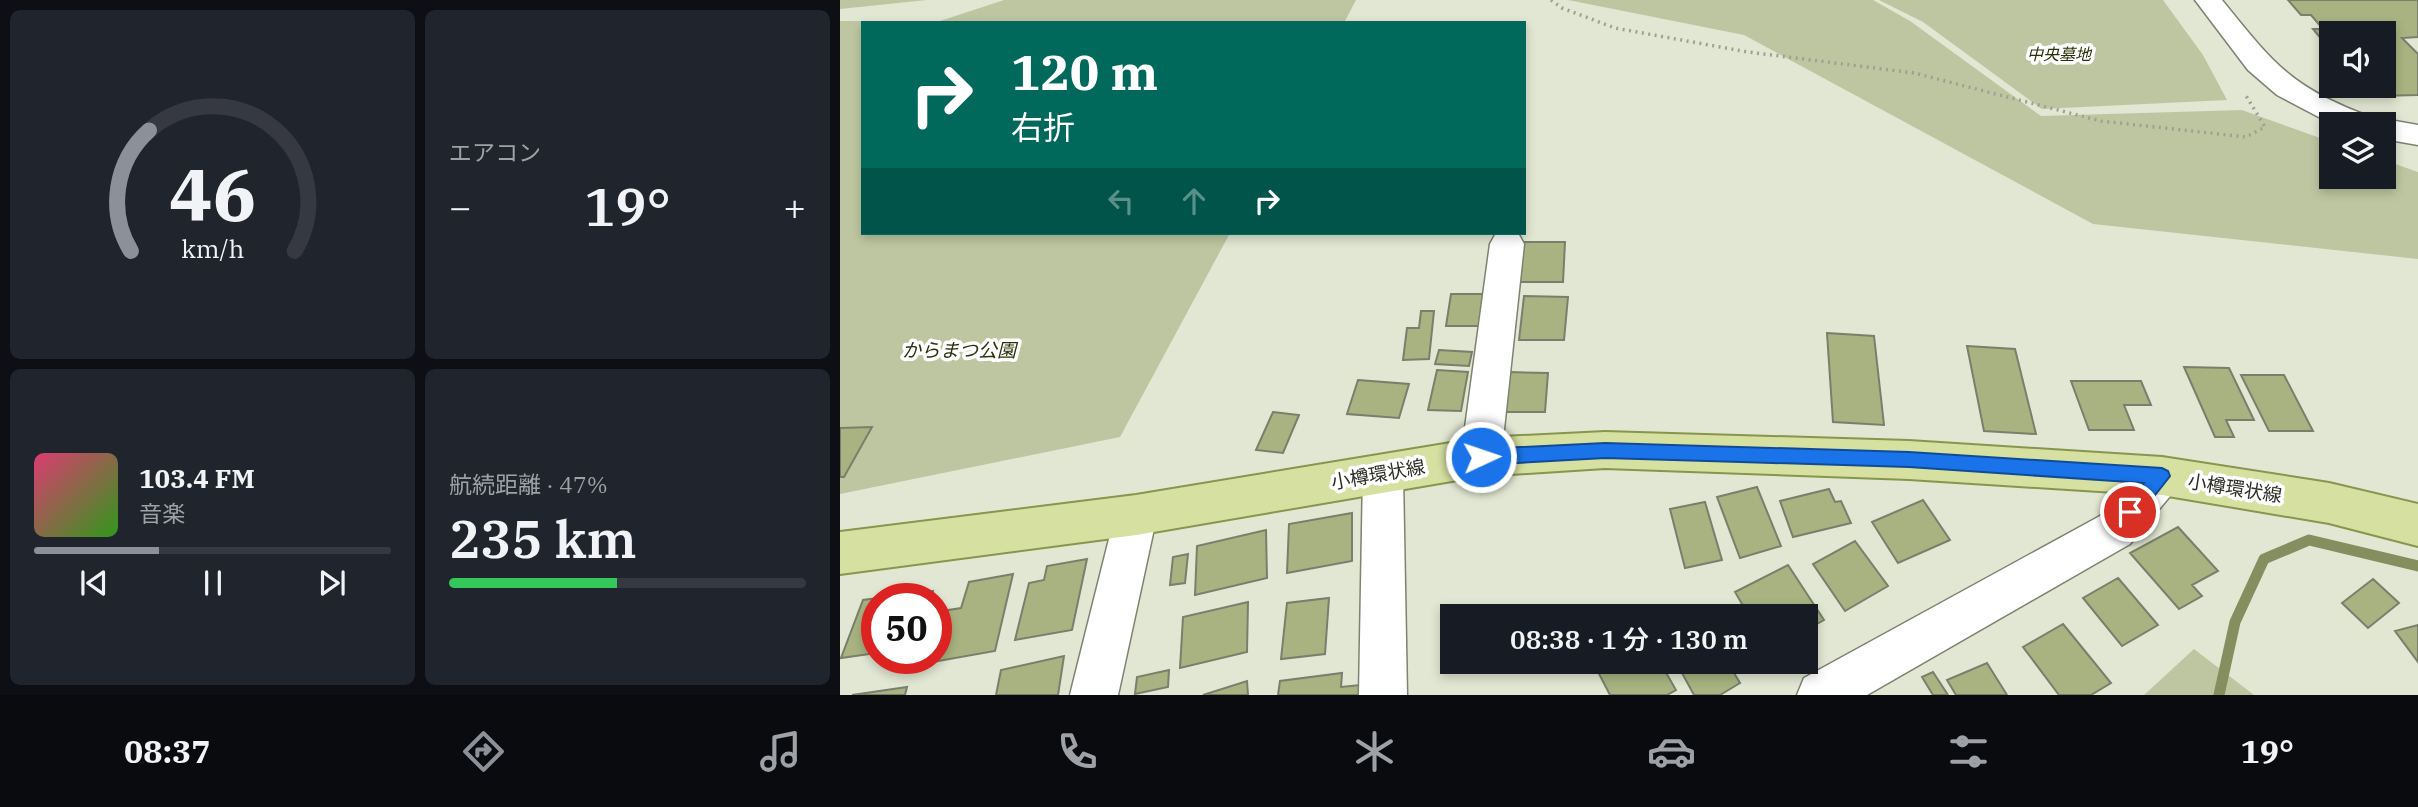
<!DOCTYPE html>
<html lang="ja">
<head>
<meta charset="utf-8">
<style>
  body { margin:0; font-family:"IBM Plex Serif","Noto Sans JP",serif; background:#20242c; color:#f1f3f6; height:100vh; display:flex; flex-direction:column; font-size:26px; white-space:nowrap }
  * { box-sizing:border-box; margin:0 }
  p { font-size:23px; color:#9ea1a6 }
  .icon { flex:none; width:38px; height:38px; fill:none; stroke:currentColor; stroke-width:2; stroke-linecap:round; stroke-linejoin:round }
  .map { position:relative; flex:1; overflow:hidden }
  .sheet { display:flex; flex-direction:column; gap:10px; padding:10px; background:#0d0f14; width:840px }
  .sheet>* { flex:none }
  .guide { position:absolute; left:21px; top:21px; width:665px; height:214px; border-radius:0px; box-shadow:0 4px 10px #0003; background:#00695c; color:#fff; overflow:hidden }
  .fabs { position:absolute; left:1479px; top:21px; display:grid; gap:14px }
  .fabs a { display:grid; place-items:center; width:77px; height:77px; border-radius:0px; background:#171b24; box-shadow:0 4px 10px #0003; font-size:35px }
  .speed { position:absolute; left:21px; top:583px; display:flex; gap:14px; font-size:35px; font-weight:700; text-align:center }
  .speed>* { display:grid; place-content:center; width:91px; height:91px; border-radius:50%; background:#171b24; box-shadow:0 4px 10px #0003; line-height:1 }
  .speed .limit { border:10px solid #d22; background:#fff; color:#111 }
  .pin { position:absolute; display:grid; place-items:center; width:60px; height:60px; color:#fff; margin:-30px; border:4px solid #fff; border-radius:50%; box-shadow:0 2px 7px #0007 }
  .me { position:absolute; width:77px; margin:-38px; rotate:87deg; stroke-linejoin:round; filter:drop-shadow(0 0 5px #0008) }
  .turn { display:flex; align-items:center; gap:24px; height:147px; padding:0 35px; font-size:32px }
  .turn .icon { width:91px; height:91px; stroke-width:2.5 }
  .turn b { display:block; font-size:49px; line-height:60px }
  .lanes { display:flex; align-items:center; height:66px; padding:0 35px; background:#0003; justify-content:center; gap:35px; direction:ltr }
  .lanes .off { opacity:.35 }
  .big { font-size:52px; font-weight:600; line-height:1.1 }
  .sheet .widget { flex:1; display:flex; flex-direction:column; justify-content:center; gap:10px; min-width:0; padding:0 24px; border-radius:10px; background:#20242c }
  .sheet .dial { align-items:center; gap:0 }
  .dial svg { height:182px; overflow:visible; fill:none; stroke:#363941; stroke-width:7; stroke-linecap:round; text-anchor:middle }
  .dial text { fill:#f1f3f6; stroke:none }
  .song { display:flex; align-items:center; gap:21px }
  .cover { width:84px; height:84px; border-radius:10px; background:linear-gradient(135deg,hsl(340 70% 55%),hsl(110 70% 35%)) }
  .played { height:7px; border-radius:4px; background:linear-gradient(90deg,#8c9099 35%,#363941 35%) }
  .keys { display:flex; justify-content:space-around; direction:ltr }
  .heat { display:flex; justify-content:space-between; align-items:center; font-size:38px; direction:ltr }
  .charge { height:10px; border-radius:5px; background:linear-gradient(90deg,#34c759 47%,#363941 0) }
  .sheet .tiles { flex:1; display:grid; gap:10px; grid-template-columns:repeat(2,1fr) }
  .trip { position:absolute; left:600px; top:604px; width:378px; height:70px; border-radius:0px; background:#171b24; box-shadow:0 4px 10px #0003; font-weight:600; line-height:70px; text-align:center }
  .tab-bar { display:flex; height:112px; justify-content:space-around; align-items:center; background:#090b0e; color:#9ea1a6 }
  .tab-bar .icon { width:49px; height:49px }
  .tab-bar .current { color:#8c9099 }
  .tab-bar b { font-size:32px; color:#f1f3f6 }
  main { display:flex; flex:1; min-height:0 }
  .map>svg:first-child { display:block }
</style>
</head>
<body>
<main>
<section class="sheet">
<div class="tiles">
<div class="widget dial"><svg viewBox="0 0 100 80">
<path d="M14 69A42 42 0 1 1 86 69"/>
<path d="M14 69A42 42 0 0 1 22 16" stroke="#8c9099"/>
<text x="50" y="56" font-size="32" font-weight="700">46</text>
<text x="50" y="72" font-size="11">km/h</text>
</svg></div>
<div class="widget"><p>エアコン</p>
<div class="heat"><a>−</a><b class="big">19°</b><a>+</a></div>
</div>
<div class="widget">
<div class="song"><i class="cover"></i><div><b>103.4 FM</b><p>音楽</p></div></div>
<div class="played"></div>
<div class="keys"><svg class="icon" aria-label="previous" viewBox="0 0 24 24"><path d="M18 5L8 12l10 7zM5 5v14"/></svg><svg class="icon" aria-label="pause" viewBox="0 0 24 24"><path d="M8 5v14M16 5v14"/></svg><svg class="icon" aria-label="next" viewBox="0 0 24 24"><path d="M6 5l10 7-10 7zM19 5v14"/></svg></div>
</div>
<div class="widget"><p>航続距離 · 47%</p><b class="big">235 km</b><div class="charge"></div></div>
</div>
</section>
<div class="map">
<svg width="1578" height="695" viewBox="0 0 1578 695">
  <rect width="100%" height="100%" fill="#e2e7d3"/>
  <path fill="#bec6a1" d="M0,0h87l-87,9z
    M164,0h352l-12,23h-481v210h367l-110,204 -280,57v-473h100z
    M728,0h305l37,21 131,95 201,-6 89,32v35h53v-17l34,12v87l-325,-35 -349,-189z
    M1039,0h284l40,55 24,45 -185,9 -119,-87z
    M1354,649l60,46h-110z"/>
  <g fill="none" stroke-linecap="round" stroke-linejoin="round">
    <path stroke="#848e5e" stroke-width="11" d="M1379,695l16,-73 29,-63 45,-19 109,26"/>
  </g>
  <path fill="#a8b381" stroke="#7a7f6c" stroke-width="2" d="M1448,0h130v37l-16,1 16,16v41l-38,1 -9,-10h13v-53h-53v13h-4l-14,-17h10l-12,-14h-10z
    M684,242h41l-2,40h-43z
    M611,294h41l-4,32h-42z
    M684,296l44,1 -4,43h-45z
    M581,311h13l-5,48 -26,1 4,-32h12z
    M987,333l47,3 10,89 -51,-3z
    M1127,346l48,3 21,85 -52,-3z
    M599,350l33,2 -3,14 -34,-2z
    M1344,367l45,1 25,52h-28l8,17h-19z
    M597,370l31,2 -7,39 -33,-1z
    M669,372l39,1 -3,39h-41z
    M1401,375h43l29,56h-44z
    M518,380l51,4 -10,34 -52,-4z
    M1231,381h70l10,24h-27l10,25h-45z
    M433,412l26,3 -16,38 -27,-3z
    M32,427l-28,50h-4v-49z
    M917,487l24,59 -41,12 -23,-61z
    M989,489l6,13 6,-1 10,22 -58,14 -13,-36z
    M1083,500l27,40 -52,23 -26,-41z
    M865,502l17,58 -37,8 -15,-59z
    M512,513v48l-65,12 2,-49z
    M1338,527l40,44 -26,14 10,11 -23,13 -49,-56z
    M426,530l1,48 -72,17 2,-49z
    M1015,541l33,45 -43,25 -32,-47z
    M348,554l-3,29 -15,2 3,-28z
    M247,559l-15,71 -57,10 14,-57 15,-3 3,-14z
    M948,565l36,55 -18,10v-14h-57l-14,-24z
    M173,574l-18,77 -68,12 1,-5h8v-27l6,-20 19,-3 8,-26z
    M1278,578l40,47 -36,21 -39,-48z
    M1533,579l26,24 -31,25 -26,-25z
    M93,591l-2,7h-54v55l-36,5 22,-58z
    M489,598l-4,56 -44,5 6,-56z
    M408,602l-1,50 -67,16 3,-51z
    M1223,624l48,59 -20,12h-32l-36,-48z
    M1578,625v37l-23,-31z
    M224,656l-6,39h-62l5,-25z
    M773,662h47l16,28 -9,5h-57l-13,-25z
    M836,662h79l-21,11 6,10 -20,12h-26z
    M1147,663l20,32h-51l-9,-15z
    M329,670l-1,17 -33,7 2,-17z
    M1093,672l15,23h-15l-11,-18z
    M502,673l-1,14 19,-2v10h-82l2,-14z
    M407,681l1,14h-45z
    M67,687l-2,8h-53z"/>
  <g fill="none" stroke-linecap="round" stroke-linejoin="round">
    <g stroke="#7e826f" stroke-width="3">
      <path id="minor" d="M1355,0h27c51,63 69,88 149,117l3,5 10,-3 34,6v20l-34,-6v-15h-52l-55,-29 -29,-25z
        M663,233l16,2 5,9 -23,213 -6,13 -14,5 -14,-5 -6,-13 29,-213 5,-9z
        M543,456l14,5 6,13 4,221h-48l4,-221 6,-13z
        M1322,458l14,5 6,13 -6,13 -46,55 -263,151h-70l7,-17 296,-162 48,-53z
        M296,496l15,5 6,14 -39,180h-48l45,-180 6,-14z"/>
    </g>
    <g stroke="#88954d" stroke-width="4">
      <path id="major" d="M765,432l304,9 253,16 167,26 89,21v42l-89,-23 -167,-28 -253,-16 -304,-11 -124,8 -345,59 -296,39v-42l296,-37 345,-57z"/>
    </g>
    <path stroke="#9da192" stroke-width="3.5" stroke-dasharray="2 4.5" stroke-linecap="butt" d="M711,0l11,8 53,20 133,24 166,21 187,48 145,16 19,-10 -20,-33"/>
    <use href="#minor" fill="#fff" fill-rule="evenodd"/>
    <use href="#major" fill="#d5e0a1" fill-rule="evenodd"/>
  </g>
  <path fill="#1a73e8" stroke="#114b97" stroke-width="2" d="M765,443l304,9 253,16 6,3 2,5 -33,42 -7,3 -6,-3 -3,-6 23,-29 -235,-16 -168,-5 -136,-4 -124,7 -6,-3 -3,-5 3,-6 6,-2z"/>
  <g text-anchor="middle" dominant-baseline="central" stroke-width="7" stroke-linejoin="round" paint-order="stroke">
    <g font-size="16" font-style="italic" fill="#2b320a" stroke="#fff">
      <text x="1219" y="54">中央墓地</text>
    </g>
    <g font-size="19" font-style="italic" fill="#2b320a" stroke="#fff">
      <text x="119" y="350">からまつ公園</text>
    </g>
    <g font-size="19" fill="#2d2f27" stroke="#fff">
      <text transform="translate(538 474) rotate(-10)">小樽環状線</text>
      <text transform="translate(1395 488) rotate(9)">小樽環状線</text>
    </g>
  </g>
</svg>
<div class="fabs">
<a><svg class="icon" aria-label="sound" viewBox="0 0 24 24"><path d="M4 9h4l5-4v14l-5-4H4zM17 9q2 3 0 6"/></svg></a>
<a><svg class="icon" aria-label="layers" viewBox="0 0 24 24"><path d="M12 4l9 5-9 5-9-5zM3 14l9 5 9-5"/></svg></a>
</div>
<div class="speed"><div class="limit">50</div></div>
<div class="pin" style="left:1290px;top:512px;background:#d93025"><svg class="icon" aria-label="arrive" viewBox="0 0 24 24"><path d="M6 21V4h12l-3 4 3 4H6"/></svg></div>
<svg class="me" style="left:641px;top:457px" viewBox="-20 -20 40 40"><circle r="17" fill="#1a73e8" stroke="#fff" stroke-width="3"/><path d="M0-11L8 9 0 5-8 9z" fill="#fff"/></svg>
<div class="trip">08:38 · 1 分 · 130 m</div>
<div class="guide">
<div class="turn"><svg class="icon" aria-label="right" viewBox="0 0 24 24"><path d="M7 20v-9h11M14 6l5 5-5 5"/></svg><div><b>120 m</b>右折</div></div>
<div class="lanes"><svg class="icon off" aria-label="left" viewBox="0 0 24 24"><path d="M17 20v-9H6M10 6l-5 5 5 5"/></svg><svg class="icon off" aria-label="ahead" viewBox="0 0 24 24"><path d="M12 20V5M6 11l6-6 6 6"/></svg><svg class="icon" aria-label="right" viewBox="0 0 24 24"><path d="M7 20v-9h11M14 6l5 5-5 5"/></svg></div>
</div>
</div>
</main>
<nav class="tab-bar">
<b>08:37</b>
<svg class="icon current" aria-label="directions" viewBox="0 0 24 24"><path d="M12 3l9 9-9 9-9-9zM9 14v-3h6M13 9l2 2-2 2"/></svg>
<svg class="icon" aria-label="music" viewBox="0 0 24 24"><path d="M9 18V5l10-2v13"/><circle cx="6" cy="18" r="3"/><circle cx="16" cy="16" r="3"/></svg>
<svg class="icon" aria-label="phone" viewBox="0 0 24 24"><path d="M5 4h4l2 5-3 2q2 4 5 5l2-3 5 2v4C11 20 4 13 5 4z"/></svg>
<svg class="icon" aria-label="climate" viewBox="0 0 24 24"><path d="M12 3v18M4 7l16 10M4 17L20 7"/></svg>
<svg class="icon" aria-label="car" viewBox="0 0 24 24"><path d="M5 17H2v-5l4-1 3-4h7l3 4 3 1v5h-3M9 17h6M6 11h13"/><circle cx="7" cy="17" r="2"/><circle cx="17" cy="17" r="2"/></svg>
<svg class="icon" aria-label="filters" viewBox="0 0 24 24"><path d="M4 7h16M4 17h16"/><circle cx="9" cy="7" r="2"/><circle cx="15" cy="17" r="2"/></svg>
<b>19°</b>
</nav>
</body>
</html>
